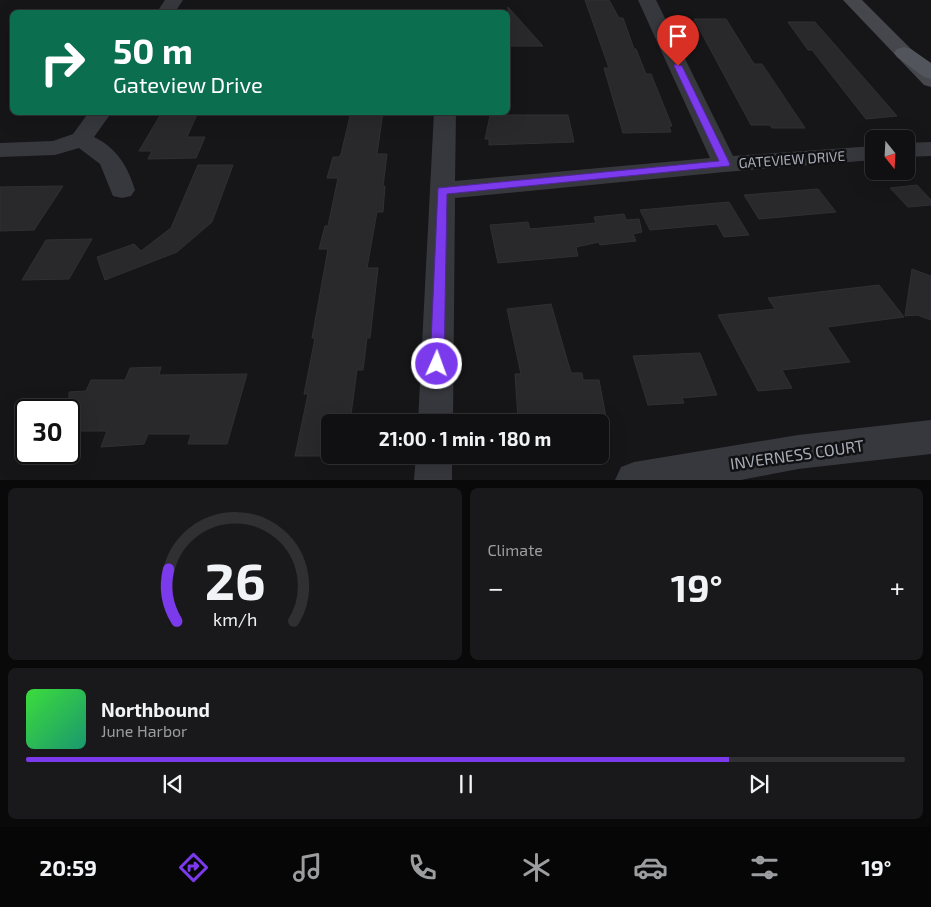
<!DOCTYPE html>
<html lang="en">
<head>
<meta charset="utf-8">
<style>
  body { margin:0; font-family:"Exo 2",sans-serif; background:#19191b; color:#f1f3f6; height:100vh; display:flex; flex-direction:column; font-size:19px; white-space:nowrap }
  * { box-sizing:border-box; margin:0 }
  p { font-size:16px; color:#9c9d9f }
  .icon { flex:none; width:28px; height:28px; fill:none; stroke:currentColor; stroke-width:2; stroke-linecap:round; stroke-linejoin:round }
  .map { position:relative; height:480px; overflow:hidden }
  .details { display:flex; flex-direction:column; gap:8px; padding:8px; background:#09090a; flex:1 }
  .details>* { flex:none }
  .hud { position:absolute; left:10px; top:10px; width:500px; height:105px; border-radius:8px; box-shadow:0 5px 20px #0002,0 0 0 1px #303032; background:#0b6e4f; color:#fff; overflow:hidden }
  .needle { width:32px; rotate:162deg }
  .tools { position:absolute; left:865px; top:130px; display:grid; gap:10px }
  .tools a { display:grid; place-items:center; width:50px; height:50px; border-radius:8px; background:#101012; box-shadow:0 5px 20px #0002,0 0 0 1px #303032; font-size:25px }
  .speed { position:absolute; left:15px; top:399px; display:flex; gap:10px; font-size:25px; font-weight:700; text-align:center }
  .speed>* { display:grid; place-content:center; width:65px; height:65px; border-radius:50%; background:#101012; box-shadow:0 5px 20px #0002,0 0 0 1px #303032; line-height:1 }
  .speed .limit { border:2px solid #111; border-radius:8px; background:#fff; color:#111 }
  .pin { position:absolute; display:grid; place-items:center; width:42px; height:42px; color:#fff; margin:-51px -21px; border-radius:50% 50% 50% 0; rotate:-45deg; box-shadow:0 0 5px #0007 }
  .pin .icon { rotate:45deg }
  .me { position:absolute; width:55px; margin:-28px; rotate:2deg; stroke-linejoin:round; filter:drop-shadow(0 0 4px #0008) }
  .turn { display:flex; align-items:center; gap:18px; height:105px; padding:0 20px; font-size:22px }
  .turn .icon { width:65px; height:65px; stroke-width:2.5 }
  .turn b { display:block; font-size:35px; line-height:42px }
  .big { font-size:38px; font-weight:700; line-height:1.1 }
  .details .widget { flex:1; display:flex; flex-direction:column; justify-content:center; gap:8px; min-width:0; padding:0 18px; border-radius:8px; background:#19191b }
  .details .dial { align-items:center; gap:0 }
  .dial svg { height:130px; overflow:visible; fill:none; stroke:#303032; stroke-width:7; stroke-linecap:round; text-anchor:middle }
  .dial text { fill:#f1f3f6; stroke:none }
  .song { display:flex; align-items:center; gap:15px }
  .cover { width:60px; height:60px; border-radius:8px; background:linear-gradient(135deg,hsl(120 70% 55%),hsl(160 70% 35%)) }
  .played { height:5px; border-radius:2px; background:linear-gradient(90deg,#7c3aed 80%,#303032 80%) }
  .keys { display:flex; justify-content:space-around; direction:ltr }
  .heat { display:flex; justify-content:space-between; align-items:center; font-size:28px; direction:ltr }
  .details .tiles { flex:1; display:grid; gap:8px; grid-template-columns:1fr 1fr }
  .widget:last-child { grid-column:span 2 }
  .trip { position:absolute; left:321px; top:414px; width:288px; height:50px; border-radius:8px; background:#101012; box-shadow:0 5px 20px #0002,0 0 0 1px #303032; font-weight:700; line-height:50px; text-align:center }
  .dock { display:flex; height:80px; justify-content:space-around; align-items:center; background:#060607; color:#9c9d9f }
  .dock .icon { width:35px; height:35px }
  .dock .active { color:#7c3aed }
  .dock b { font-size:22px; color:#f1f3f6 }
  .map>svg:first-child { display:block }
</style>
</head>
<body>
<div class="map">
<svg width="931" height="480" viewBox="0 0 931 480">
  <rect width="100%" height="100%" fill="#161618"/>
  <path fill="#29292c" stroke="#303034" d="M585,0h24l10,18h4l11,31h2l10,25h5l21,52h-3l2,6 -48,1 -19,-65h5z
    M508,7l35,39h-35z
    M694,19h32l28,45h8l43,64h-33l-2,-3h-19z
    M788,22h27l82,94 -31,3 -54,-69h-4z
    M162,112h36l-11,25h18l-9,21 -48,1 4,-8h-13z
    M351,112h32l-6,42h10l-4,33 2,-1 -2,26h-6l-10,56h11l-8,70h-3l-4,32h-6l-7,52h-20v33l12,1h-47l13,-62h-4l11,-56h-3l16,-89h-9l6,-23h3l10,-48h-11l6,-21h6l2,-3z
    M508,115h60l6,27 -85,3v-6h-4l5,-23z
    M198,165h35l-21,57 -35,30 -72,28 -8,-23 37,-13 7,7 30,-23z
    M917,185l14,15v5l-23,2 -18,-19z
    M63,186l-29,44 -34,1v-44z
    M818,189l18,23 -77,7 -15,-24z
    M729,202l20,33 -25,2 -7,-13 -67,6 -10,-20z
    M624,214l2,6 13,-1 3,13 -9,2 3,7 -36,4 -1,-3 -23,5 2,9 -80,7 -8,-38 38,-3 2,7 66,-6 -2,-6z
    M92,239l-23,40 -47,1 24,-40z
    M912,269l19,7v44l-14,-5 -12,1z
    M879,285l25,32 -77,10 23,35 -68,8 10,18 -34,3 -40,-76 57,-6 -7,-11z
    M551,304l20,69h11l1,7h16l7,37 -88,1 -3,-44h6l-14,-65z
    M700,353l17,42 -35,3 2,5 -36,2 -15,-49z
    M161,367l-2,8 88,-1 -20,70h-39l3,-10h-43l-4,10 -43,3 6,-16h-38v-39l17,-1 5,-11h34l5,-12z"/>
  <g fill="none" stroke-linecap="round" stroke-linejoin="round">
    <path fill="#37383d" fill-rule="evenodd" d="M165,0h18l-8,12h-18z
      M638,0h18l77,156 141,-10v14l-149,12 -270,26 -2,224h-35l16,-310h22l-1,69 255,-23z
      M89,112h23l-18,25c23,11 34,30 41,53l-4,6 -9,2 -9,-2 -13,-32 -21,-16 -24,7 -55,2v-14l53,-2 20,-7z
      M931,142v14l-25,1v-14z
      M931,420v34l-133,15 -57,11h-126l6,-13 13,-5 164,-27z
      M416,455h36v25h-38z"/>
    <path fill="#45474d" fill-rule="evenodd" d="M843,0h19l69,69v18l-7,-2z"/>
    <path fill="#53555c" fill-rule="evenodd" d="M904,47l7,2 20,14v16l-7,-2 -27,-20 -3,-4 3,-4z"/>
  </g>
  <path fill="#7c3aed" stroke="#51269a" d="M675,64l7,2 48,98 -1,2 -282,28 -3,170 -2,5h-10l-2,-5 8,-176 281,-27 -45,-95z"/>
  <g text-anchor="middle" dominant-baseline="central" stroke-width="5" stroke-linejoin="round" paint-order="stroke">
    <g font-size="14" fill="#a8adb8" stroke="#111113">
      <text transform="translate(792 159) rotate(-4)">GATEVIEW DRIVE</text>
    </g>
    <g font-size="16" fill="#a8adb8" stroke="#111113">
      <text transform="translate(797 454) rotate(-8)">INVERNESS COURT</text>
    </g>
  </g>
</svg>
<div class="tools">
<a><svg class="needle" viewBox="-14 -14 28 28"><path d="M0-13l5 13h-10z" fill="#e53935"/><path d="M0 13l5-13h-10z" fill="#9c9d9f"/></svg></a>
</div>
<div class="speed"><div class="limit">30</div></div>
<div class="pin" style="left:678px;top:66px;background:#d93025"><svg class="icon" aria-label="arrive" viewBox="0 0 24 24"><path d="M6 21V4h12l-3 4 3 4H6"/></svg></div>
<svg class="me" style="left:437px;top:364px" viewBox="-20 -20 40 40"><circle r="17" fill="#7c3aed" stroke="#fff" stroke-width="3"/><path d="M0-11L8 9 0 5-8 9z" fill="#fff"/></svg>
<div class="trip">21:00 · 1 min · 180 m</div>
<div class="hud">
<div class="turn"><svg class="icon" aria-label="right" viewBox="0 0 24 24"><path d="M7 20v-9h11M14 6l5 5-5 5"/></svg><div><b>50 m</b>Gateview Drive</div></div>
</div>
</div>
<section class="details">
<div class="tiles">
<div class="widget dial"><svg viewBox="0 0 100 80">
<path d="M14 69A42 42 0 1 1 86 69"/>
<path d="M14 69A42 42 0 0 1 9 37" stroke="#7c3aed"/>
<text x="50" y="56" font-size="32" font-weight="700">26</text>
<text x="50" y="72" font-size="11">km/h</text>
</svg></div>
<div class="widget"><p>Climate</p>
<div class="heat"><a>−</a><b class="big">19°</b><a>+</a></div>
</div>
<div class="widget">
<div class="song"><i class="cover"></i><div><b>Northbound</b><p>June Harbor</p></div></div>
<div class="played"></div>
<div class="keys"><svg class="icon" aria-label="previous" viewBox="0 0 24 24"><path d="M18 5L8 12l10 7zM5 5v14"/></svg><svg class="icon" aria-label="pause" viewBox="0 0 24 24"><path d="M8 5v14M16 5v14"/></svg><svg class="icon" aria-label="next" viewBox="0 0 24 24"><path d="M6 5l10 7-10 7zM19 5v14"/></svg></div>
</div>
</div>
</section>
<nav class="dock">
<b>20:59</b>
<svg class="icon active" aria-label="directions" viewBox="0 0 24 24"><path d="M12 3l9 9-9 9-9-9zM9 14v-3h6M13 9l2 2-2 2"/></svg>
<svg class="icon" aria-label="music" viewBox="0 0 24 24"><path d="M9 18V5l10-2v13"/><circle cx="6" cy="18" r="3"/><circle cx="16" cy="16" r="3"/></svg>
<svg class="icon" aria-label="phone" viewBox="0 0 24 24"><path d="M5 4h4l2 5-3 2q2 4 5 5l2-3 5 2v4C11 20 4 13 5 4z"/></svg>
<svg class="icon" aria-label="climate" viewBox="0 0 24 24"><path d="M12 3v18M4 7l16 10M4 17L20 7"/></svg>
<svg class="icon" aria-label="car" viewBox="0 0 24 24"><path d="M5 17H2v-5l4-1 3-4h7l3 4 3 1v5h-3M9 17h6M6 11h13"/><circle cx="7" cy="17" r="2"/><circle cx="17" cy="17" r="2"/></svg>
<svg class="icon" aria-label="filters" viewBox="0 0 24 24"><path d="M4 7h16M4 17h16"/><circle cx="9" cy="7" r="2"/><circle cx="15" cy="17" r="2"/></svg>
<b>19°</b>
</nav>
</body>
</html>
